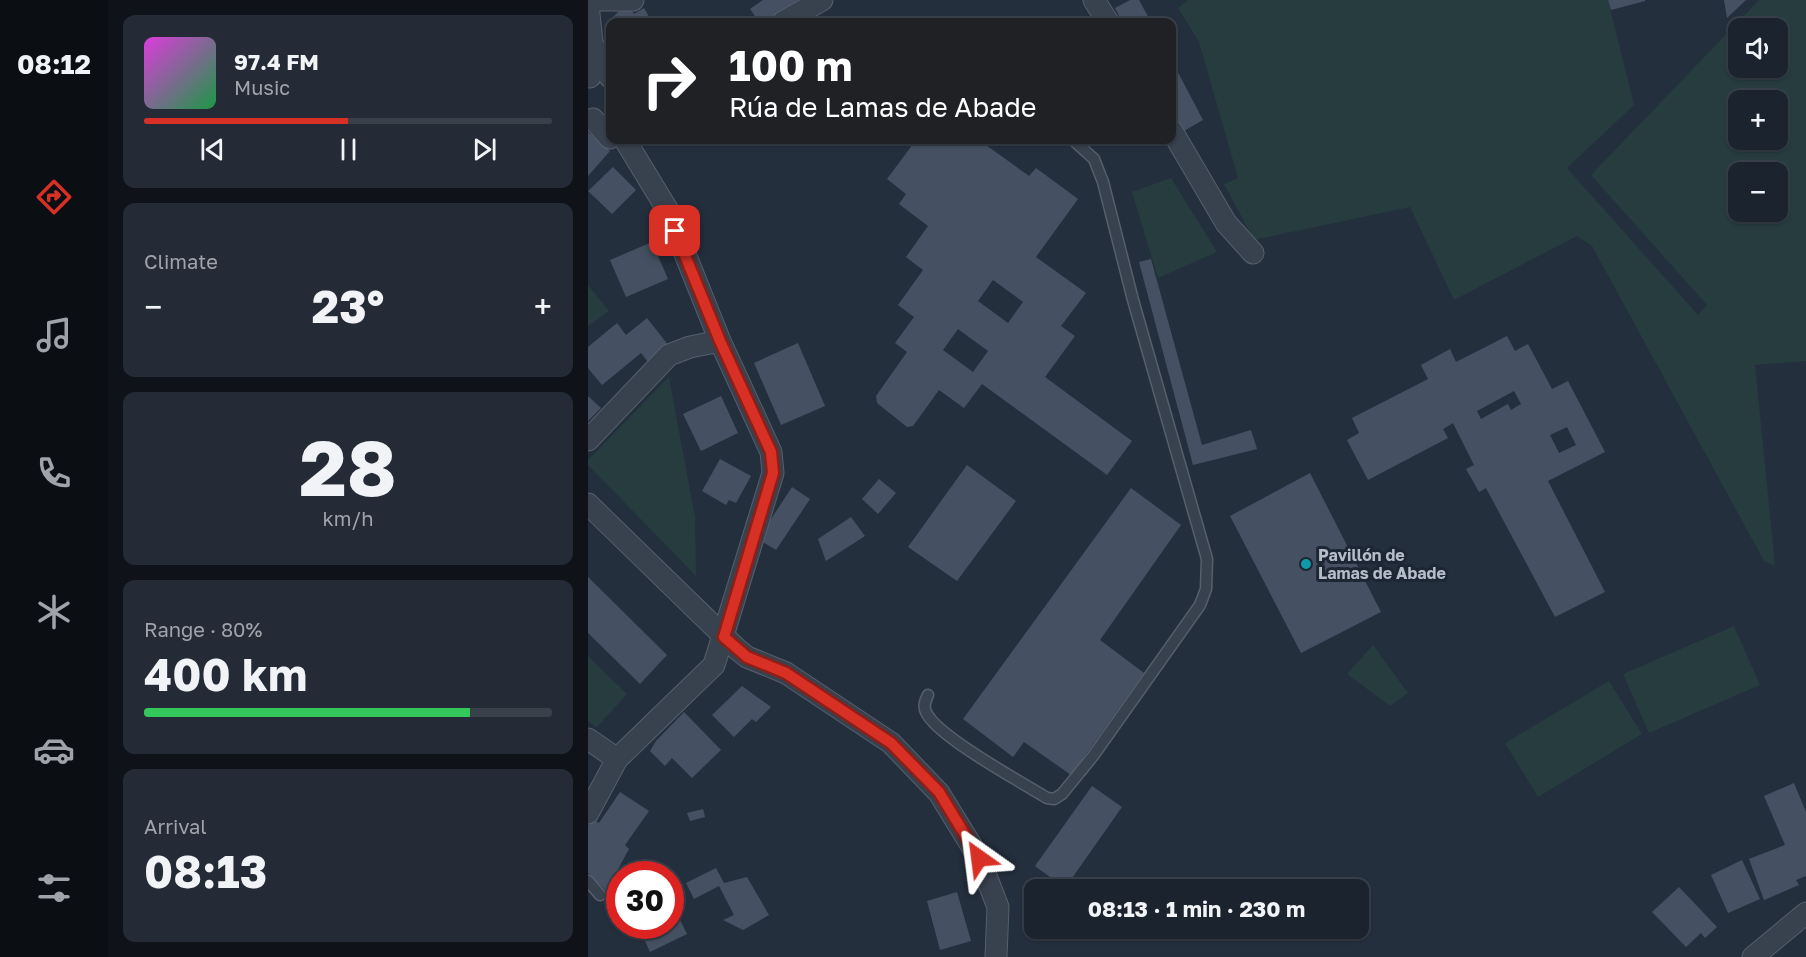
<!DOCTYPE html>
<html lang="en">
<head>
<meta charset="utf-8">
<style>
  body { margin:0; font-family:"Golos Text",sans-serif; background:#242b36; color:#f1f3f6; height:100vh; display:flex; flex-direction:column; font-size:22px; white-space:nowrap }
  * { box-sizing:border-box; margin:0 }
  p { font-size:20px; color:#a0a4aa }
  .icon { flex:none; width:33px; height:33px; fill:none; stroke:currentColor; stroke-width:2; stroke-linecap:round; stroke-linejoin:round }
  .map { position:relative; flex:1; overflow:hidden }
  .details { display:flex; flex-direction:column; gap:15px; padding:15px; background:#0f1319; width:480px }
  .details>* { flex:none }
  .guide { position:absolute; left:18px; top:18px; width:570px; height:126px; border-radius:12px; box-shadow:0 2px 4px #0004,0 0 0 2px #39404a; background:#202124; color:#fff; overflow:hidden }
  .controls { position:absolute; left:1140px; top:18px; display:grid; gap:12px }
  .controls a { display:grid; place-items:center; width:60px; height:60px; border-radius:12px; background:#1b232e; box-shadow:0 2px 4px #0004,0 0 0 2px #39404a; font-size:30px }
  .speed { position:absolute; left:18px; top:861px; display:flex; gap:12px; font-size:30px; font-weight:700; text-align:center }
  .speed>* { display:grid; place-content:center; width:78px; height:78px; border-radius:50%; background:#1b232e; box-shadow:0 2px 4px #0004,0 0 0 2px #39404a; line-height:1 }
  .speed .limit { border:9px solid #d22; background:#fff; color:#111 }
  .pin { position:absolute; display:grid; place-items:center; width:51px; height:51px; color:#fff; margin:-26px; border-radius:12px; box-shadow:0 3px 9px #0006 }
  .me { position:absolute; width:66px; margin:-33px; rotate:329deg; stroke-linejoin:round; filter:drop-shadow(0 0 4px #0008) }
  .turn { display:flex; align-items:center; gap:21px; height:126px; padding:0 24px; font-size:27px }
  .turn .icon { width:78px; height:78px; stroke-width:2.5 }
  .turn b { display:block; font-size:42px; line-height:51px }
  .big { font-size:45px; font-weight:700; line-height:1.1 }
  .details .widget { flex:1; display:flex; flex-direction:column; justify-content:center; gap:9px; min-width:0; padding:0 21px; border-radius:12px; background:#242b36 }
  .details .dial { align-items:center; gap:0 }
  .dial b { font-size:78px; line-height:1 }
  .song { display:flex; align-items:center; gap:18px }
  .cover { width:72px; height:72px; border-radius:9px; background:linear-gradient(135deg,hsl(300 70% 55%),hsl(140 70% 35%)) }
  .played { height:6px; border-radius:3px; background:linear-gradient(90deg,#d93025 50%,#39404a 50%) }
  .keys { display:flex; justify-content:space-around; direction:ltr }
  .heat { display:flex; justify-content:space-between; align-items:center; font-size:33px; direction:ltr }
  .charge { height:9px; border-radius:4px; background:linear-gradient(90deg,#34c759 80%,#39404a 0) }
  .trip { position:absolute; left:436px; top:879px; width:345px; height:60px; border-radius:12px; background:#1b232e; box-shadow:0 2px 4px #0004,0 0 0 2px #39404a; font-weight:700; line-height:60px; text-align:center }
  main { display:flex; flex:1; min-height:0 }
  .dock { display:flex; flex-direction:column; width:108px; justify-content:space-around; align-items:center; background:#0b0e12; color:#a0a4aa }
  .dock .icon { width:42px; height:42px }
  .dock .current { color:#d93025 }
  .dock b { font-size:27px; color:#f1f3f6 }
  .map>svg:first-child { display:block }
</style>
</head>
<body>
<main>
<nav class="dock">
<b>08:12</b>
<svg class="icon current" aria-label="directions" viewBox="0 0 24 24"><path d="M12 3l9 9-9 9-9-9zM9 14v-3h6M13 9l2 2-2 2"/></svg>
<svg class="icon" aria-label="music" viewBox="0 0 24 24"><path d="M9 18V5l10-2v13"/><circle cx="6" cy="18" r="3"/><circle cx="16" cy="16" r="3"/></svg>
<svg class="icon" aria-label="phone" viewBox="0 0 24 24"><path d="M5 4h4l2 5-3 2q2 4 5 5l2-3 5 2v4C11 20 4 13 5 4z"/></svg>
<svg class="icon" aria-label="climate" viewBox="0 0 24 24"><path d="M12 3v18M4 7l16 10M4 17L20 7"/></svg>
<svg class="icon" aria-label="car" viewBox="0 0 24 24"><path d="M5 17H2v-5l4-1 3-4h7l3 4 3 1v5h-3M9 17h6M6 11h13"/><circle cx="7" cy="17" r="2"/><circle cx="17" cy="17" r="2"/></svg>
<svg class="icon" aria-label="filters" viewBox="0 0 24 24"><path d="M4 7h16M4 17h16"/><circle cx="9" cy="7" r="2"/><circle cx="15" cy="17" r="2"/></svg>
</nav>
<section class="details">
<div class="widget">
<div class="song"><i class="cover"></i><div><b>97.4 FM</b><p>Music</p></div></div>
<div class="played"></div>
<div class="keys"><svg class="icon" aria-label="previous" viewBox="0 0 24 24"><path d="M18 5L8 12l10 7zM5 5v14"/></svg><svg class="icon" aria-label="pause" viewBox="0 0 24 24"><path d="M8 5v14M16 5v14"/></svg><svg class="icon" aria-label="next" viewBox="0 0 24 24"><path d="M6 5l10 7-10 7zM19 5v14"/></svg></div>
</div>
<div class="widget"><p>Climate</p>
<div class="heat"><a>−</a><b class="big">23°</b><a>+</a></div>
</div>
<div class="widget dial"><b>28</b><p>km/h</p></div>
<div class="widget"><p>Range · 80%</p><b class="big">400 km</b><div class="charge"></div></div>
<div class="widget"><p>Arrival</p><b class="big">08:13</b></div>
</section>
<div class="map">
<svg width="1218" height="957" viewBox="0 0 1218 957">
  <rect width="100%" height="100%" fill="#242f3e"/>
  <path fill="#263c3f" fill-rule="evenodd" d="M600,0h420l26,105 -67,63 131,147 9,-10 -116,-130 168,-175h47v361l-51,4 20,201 -11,-5 -172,-315 -15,-10 -123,64 -44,-93 -156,33 -30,-56 14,-6 -39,-136 -21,-34zM1150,28h40v40h-40zM1150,100h40v40h-40zM1150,172h40v40h-40z
    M583,178l46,74 -59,26 -26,-86z
    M0,285l21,26 -21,15z
    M81,377l26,140 1,59 -108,-111v-5z
    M1146,626l26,59 -111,48 -26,-59z
    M785,645l35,48 -18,13 -43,-32z
    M0,656l39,38 -30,33 -9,-6z
    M1021,681l33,53 -104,63 -33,-54z"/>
  <path fill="#455162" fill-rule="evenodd" d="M175,0h40l-35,22h-9l-9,-13z
    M542,0h9l12,22h-29l-7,-14z
    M1020,0h37v1l-34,9z
    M1136,0h22l-19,18z
    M42,8l4,6 10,-6 8,14h-35l-4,-5 7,-7z
    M584,61l31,59 -21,12 -10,-19z
    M0,132l22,19 -22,25z
    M328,140h37l8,5 4,-5h14l50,36 7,-8 42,31 -42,58 50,36 -25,33 14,10 -30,41 87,64 -25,34 -125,-91 -18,24 -25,-18 -26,36 -6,1 -30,-24 -1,-7 31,-44 -12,-9 19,-26 -16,-12 25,-35 -17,-13 22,-31 -29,-22 7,-10 -19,-15zM405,280l30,22 -15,21 -30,-22zM370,329l30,22 -15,21 -30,-22z
    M25,167l23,23 -24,24 -24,-23z
    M64,242l16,37 -42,18 -16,-37z
    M563,259l51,186 49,-15 6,19 -64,16 -54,-203z
    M59,318l22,28 -21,16 -7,-9 -39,32 -14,-17v-21l29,-24 9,12z
    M919,336l8,15 13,-7 24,45 16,-8 37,71 -57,29 57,111 -50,25 -69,-129 -7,4 -13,-23 8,-4 -21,-42 -10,6 5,9 -80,42 -21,-40 12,-7 -7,-15 76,-39 -7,-14 29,-16 6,13zM926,391l7,13 -10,6 -3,-6 -27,15 -4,-8zM979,427l9,18 -17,8 -9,-18z
    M210,343l27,63 -44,19 -27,-62z
    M0,396l13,12 -13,13z
    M133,396l17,37 -37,18 -18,-37z
    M132,459l31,17 -15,27 -7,-3 -3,5 -24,-14z
    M379,465l49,36 -59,80 -49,-34z
    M722,473l71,139 -80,41 -71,-137z
    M291,479l17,14 -18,21 -16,-15z
    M204,487l18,12 -34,51 -18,-11z
    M543,488l50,37 -81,115 44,33 -73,102 -47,-33 -11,15 -50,-38z
    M263,517l14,19 -39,25 -8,-22z
    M0,577l79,78 -27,29 -52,-51z
    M154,686l29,21 -15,15 -4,-3 -18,18 -22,-22z
    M96,712l37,38 -29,28 -20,-20 -7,8 -15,-15 6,-10z
    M1206,783l12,29v64l-10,4 3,5 -35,15 -15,-41 36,-14 -21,-49z
    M504,786l30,21 -57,81 -30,-22z
    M32,792l29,19 -24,34 4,4 -23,42 -18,-18v-47l4,-7 7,4z
    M115,809l2,8 -15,4 -3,-8z
    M1154,860l18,39 -32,14 -17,-38z
    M128,868l8,15 23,-6 22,38 -26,15 -20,-10 11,-5 -15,-29 -25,13 -8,-16z
    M1091,887l38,40 -12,11 -4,-5 -15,14 -34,-35z
    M369,892l14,49 -31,9 -13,-49z
    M82,900l17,34 -37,18 -12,-26h32z"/>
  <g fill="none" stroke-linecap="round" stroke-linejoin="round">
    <g stroke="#565f6c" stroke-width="13">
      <path id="lane" d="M340,695c-3,6 -5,11 -2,17 10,24 97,71 121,86l7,1 8,-5 31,-38 107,-151 6,-16 1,-30 -74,-259 -30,-118 -9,-23 -21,-19
        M0,881l12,14"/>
    </g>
    <g stroke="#565f6c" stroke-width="23">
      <path id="street" d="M5,0h40
        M506,0l14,22
        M0,5l4,37 -2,35
        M195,22l39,-22
        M4,43l18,34
        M5,119l17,19
        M584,131l54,92 27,30
        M0,440l81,-85 21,-8 30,-6
        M0,504l149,145 10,8 39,16 105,70 48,50 40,65 19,49 -2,50
        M0,739l29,20
        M0,813l29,-54 97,-94 59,-192 -2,-21 -51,-111 -53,-132 -42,-69
        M1165,957l53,-44"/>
    </g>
    <use href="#lane" stroke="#38414e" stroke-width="10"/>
    <use href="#street" stroke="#38414e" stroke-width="21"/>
  </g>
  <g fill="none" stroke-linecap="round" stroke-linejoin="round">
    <g stroke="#8d1f18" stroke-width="15">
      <path id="route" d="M87,231l45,110 51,111 2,21 -49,164 23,20 39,16 105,70 48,49 40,66"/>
    </g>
    <use href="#route" stroke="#d93025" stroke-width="10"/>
  </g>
  <circle fill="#0f9aa8" stroke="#1d2633" stroke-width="2" cx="718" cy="564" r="6"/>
  <g text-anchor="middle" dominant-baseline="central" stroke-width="6" stroke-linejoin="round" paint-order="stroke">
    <g font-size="16" font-weight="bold" fill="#b4bcc9" stroke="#1d2633" text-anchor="start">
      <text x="730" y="555">Pavillón de<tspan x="730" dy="18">Lamas de Abade</tspan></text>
    </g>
  </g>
</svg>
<div class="controls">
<a><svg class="icon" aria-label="sound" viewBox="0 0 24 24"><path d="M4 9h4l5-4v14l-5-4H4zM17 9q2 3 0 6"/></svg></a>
<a>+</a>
<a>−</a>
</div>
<div class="speed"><div class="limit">30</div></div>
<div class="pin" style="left:87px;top:231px;background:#d93025"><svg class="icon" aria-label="arrive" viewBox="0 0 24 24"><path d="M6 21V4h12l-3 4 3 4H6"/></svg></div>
<svg class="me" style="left:391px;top:858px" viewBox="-20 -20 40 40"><path d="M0-17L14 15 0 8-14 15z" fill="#d93025" stroke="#fff" stroke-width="4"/></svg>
<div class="trip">08:13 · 1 min · 230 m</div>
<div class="guide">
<div class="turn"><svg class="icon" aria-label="right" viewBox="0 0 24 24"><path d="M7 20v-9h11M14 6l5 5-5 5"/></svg><div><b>100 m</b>Rúa de Lamas de Abade</div></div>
</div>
</div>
</main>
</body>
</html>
